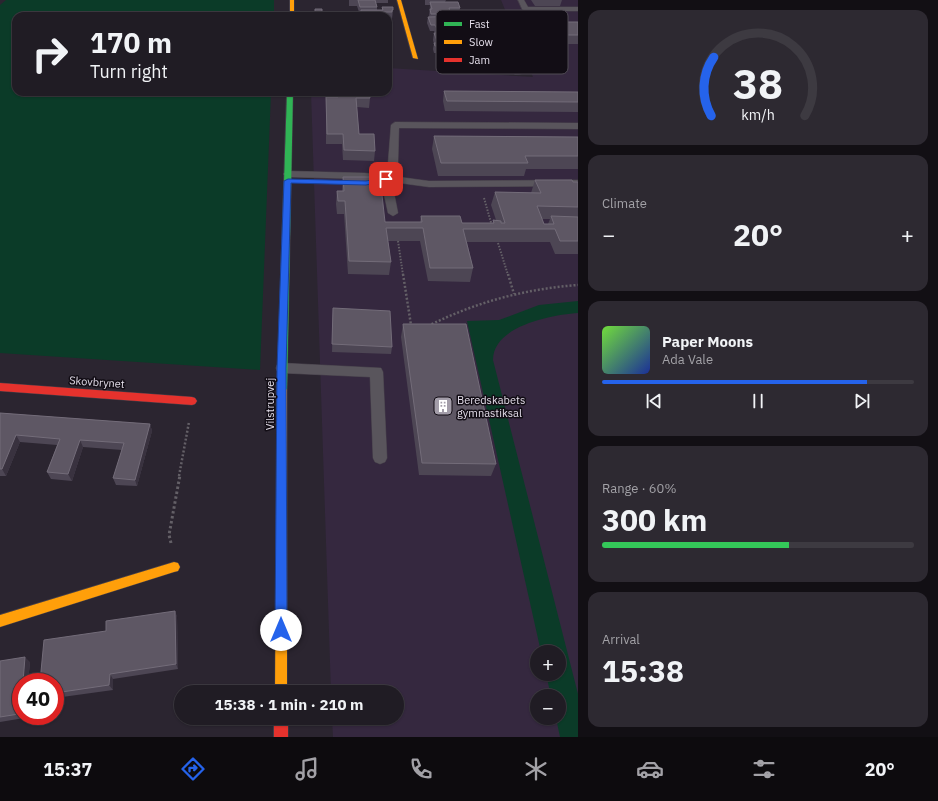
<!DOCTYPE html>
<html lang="en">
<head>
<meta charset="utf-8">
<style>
  body { margin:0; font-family:"IBM Plex Sans",sans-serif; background:#2d2931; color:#f1f3f6; height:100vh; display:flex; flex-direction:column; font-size:15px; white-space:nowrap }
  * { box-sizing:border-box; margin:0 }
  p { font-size:13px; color:#a2a1a6 }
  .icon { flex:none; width:22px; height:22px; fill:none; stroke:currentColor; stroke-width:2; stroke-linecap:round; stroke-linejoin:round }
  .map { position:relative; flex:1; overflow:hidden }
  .details { display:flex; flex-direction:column; gap:10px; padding:10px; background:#120f14; width:360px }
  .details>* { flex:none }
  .top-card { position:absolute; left:12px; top:12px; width:380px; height:84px; border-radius:12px; box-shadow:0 1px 3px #0004,0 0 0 1px #3d3a41; background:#201c24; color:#f1f3f6; overflow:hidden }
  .fabs { position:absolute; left:530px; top:645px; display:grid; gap:8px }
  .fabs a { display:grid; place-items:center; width:36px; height:36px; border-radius:50%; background:#201c24; box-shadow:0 1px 3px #0004,0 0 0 1px #3d3a41; font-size:20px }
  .speed { position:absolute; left:12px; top:673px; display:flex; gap:8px; font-size:20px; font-weight:700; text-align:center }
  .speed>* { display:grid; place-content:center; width:52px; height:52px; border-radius:50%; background:#201c24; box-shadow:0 1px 3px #0004,0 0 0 1px #3d3a41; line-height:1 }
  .speed .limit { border:6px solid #d22; background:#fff; color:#111 }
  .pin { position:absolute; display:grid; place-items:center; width:34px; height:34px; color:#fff; margin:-17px; border-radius:8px; box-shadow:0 2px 6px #0006 }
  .me { position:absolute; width:44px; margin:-22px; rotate:0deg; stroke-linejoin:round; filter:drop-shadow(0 0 3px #0008) }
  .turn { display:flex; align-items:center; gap:14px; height:84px; padding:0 12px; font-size:18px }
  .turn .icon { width:52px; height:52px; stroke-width:2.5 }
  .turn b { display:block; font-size:28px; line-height:34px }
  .big { font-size:30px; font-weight:700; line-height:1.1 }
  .details .card { flex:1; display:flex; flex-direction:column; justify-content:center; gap:6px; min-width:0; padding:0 14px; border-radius:12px; background:#2d2931 }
  .details .dial { align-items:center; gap:0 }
  .dial svg { height:104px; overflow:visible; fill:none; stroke:#3d3a41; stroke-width:7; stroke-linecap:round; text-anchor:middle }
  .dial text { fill:#f1f3f6; stroke:none }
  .song { display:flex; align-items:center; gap:12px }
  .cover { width:48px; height:48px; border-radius:6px; background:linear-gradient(135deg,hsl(100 70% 55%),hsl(230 70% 35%)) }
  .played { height:4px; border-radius:2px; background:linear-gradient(90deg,#2563eb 85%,#3d3a41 85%) }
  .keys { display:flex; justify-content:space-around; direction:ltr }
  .heat { display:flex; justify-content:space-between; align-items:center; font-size:22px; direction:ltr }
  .charge { height:6px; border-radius:3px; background:linear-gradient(90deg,#34c759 60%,#3d3a41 0) }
  .trip { position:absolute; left:174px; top:685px; width:230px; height:40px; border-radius:20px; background:#201c24; box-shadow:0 1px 3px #0004,0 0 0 1px #3d3a41; font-weight:700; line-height:40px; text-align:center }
  .tabs { display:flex; height:64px; justify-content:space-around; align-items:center; background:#0d0b0e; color:#a2a1a6 }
  .tabs .icon { width:28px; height:28px }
  .tabs .on { color:#2563eb }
  .tabs b { font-size:18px; color:#f1f3f6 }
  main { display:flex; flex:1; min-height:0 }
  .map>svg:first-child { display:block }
</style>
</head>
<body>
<main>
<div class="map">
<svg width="578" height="737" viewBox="0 0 578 737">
  <rect width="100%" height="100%" fill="#2b2530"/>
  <path fill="#35283f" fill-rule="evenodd" d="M501,0h77v737h-245l-1,-19h65v-26h-66l-20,-600h77v-24l145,9zM537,652h22v22h-22zM537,696h22v22h-22z"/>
  <path fill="#0b3b28" d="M6,0h268v16h-258v76h255l-11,278 -260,-17v-348z
    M578,301v12c-27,2 -85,13 -85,47l85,334v43h-18l-4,-19h3v-22h-8l-5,-22h13v-22h-18l-74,-331 32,-1 40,-15z"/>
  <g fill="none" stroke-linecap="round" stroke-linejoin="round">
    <g stroke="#46404a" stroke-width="1">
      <path id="lane" d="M518,0h6l4,7h50v4h-53l-3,-2z
        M395,122l183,1v6l-179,-1 -1,35 -6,13 37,5 149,-1v6l-149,1 -37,-5 6,31 -5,3 -5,-3 -7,-32 -16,-2 -77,-2 -5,-3 5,-3 77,2 18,2 5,-12 3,-38z
        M282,363l99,5 2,4 4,86 -2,4 -5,2 -5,-2 -2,-4 -3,-81 -88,-4 -5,-2 -1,-3 1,-3z"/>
    </g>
    <g stroke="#46404a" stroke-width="1">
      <path id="fast" d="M287,92h6l-6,298 -2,3h-6l-2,-3z"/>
    </g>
    <g stroke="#46404a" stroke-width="1">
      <path id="slow" d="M290,0h4v16h-4z
        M397,0h4l17,59 -5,-1z
        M282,386l3,1 2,3v302h-12l2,-302 2,-3z
        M174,562l4,1 2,4 -2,4 -4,1 -174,55v-12z"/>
    </g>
    <g stroke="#46404a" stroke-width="1">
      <path id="jam" d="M0,383l192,14 3,1 2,3 -2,3 -3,1 -192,-14z
        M274,718h14v19h-14z"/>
    </g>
    <path stroke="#646067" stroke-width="2" stroke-dasharray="1.5 1.5" stroke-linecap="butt" d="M484,198l8,28
      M398,241l5,34
      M498,243l10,32"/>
    <path stroke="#646067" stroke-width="2.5" stroke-dasharray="2 2" stroke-linecap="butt" d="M403,274l8,51
      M508,274l6,20
      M428,326c48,-24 97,-37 150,-41
      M179,476l10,-54"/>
    <path stroke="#646067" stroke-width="3" stroke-dasharray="2.5 2.5" stroke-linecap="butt" d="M171,543l-2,-8 11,-60"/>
    <use href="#lane" fill="#59555c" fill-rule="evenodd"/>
    <use href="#fast" fill="#30b455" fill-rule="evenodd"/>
    <use href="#slow" fill="#ff9f0a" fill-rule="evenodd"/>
    <use href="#jam" fill="#e5322d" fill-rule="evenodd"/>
  </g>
  <path fill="#4d4654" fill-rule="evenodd" d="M349,0h39v3h-12l1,4v3h5v-3l11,3 -1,9h-4v-3h-33v-4h4l-2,-6h-8z
    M425,0h21l-1,2 15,6 -1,6h-8v3l22,12 -1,6h-11l2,6v2l1,3 -1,4 20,6 -2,7h-6l1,1 -2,7h-26l-1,-4 1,-5 -3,-6 1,-3h-12l-1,-4 1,-5 -1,-4 1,-7h1l-1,-2h-4l-3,-8 1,-6h1l1,-12h-5z
    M531,0h31l-2,6h-25z
    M315,9l7,4v3h-7z
    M548,17l14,5h16v22h-13l-7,-13v-1h-5l-6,-9z
    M493,29l22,3 -1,3h-20l-1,-2z
    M512,67l10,7 -7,1 -3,-5z
    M444,91l134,1v20l-133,-1 -2,-10z
    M337,92h32l1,6 -1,10 -12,-1 2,27 16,17 -1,10 -31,-1 -1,-16h-16v-47h11z
    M434,136l144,1v32h-52l-2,7h-86l-6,-27z
    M343,177l42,45h35l1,-6 41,7h31v-3h3l-5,-15 4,-13 36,1 4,-13 38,2h4l1,-2v74h-23l-5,-12h-83l6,26 -3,14 -42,-1 -8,-40h-32l3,21 -2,13 -41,-1 -4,-60h-7l-1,-10 1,-13h5zM542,219h8l-2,5h-4z
    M333,308l59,39 -1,7 -59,-2z
    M403,324l93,140 -5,12 -72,-1 -18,-138z
    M0,413l150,11 2,7 -15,55 -21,-1 -3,-7 9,-28 -39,-3 -11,34 -21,-2 -4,-7 10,-27 -37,-3 -14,34h-6z
    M175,611l2,6 1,52 -65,10v11l-58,8v-16l51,-51z
    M0,661l30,1 -2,20h-7v34h3v2l-24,4z"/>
  <path fill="#39323f" d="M523,71l-1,3 -7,1 1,-3z
    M150,424l2,7 -15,55 -2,-6z
    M16,435l4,7 -14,34 -4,-7z
    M80,440l3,7 -11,34 -4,-7z
    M175,611l2,6 1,52 -2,-5z
    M25,657l5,5 -2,20h-5z
    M110,674l3,5v11l-4,-5z
    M21,698v18l-2,-2z"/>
  <path fill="#5e5764" stroke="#736c79" d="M358,0h17l2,7h-17z
    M430,2h28l2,6h-11l2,6h-20l-1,-5h2z
    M382,7h11v3h-1v2h-14l1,4h-24v-4h6v-2h22z
    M315,9h7v4h-7z
    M462,16l4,9 6,1 1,3h-36l-2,-4h-4l-3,-8z
    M561,22h17v13h-10z
    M434,33h26l3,8h-1l2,5h-29l-1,-3h18l-1,-2h-14z
    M444,91l134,1v10l-131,-1z
    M338,92h31l1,6h-14l3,36h15l1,17 -31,-1 -1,-16h-16l-1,-37h12z
    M434,136l144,1v19h-53l3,7h-87z
    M343,177h37l5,45h37l-1,-6h39l2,7h32l-1,-3 8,1v2h4l-10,-31 46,1 -6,-13h37l1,2h5v25l-41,-1 7,18h10l-3,-8 27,1v24h-18l-5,-12h-92l10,39h-43l-7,-40h-37l5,34 -42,-1 -4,-60h-7l-1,-10h7z
    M333,308l57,3 2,36 -60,-3z
    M403,324h63l30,140 -74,-1z
    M0,413l150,11 -15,56 -22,-2 11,-35 -44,-3 -12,34 -21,-2 13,-33 -44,-4 -14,34h-2z
    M175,611l1,53 -66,10 -1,11 -54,8v-11h-15l4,-42 62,-9v-10z
    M25,657l-2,25h-2v16l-2,16 -19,3v-56z"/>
  <path fill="#2563eb" stroke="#184099" d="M386,177h3v3l-23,5 -75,-2 -5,185 1,262 -2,5 -4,1 -4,-1 -2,-5 2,-262 7,-187 4,-2 78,2z"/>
  <defs>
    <g id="building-square" transform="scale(1)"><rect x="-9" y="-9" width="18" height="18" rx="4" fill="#a39da9" stroke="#120d15"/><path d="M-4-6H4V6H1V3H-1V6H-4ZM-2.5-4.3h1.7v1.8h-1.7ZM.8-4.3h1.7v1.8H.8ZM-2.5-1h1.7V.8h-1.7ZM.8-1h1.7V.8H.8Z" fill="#fff"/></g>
  </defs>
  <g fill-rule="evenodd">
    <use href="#building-square" x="443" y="406"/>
  </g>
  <g text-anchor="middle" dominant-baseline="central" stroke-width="3" stroke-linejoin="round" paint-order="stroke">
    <g font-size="11" fill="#e4deea" stroke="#120d15">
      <text transform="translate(97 382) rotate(4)">Skovbrynet</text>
      <text transform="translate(270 404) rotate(-90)">Vilstrupvej</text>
    </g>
    <g font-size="11" fill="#e4deea" stroke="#120d15" text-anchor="start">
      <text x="457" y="400">Beredskabets<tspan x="457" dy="13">gymnastiksal</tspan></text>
    </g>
  </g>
  <rect x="436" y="10" width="132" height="64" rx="6" fill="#120d15" stroke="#514c55" stroke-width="1"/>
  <rect x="444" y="22" width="18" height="4" fill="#30b455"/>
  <rect x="444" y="40" width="18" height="4" fill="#ff9f0a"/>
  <rect x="444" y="58" width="18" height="4" fill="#e5322d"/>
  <g font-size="11" fill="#e4deea">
    <text x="469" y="28">Fast</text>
    <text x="469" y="46">Slow</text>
    <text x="469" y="64">Jam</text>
  </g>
</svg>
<div class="fabs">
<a>+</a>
<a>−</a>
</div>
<div class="speed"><div class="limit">40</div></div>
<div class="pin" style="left:386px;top:179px;background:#d93025"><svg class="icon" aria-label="arrive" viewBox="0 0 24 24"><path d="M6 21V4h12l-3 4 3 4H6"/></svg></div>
<svg class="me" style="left:281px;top:630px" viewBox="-20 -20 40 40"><circle r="19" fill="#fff"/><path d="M0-13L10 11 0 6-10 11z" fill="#2563eb"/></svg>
<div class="trip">15:38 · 1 min · 210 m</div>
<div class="top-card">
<div class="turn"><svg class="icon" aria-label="right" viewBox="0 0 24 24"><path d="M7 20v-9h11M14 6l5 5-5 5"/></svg><div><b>170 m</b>Turn right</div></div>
</div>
</div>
<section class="details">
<div class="card dial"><svg viewBox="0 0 100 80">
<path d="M14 69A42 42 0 1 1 86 69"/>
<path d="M14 69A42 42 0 0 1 16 24" stroke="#2563eb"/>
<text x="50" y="56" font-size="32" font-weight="700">38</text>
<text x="50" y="72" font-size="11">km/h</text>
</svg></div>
<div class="card"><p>Climate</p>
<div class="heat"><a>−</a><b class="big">20°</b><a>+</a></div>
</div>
<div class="card">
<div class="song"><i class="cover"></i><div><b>Paper Moons</b><p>Ada Vale</p></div></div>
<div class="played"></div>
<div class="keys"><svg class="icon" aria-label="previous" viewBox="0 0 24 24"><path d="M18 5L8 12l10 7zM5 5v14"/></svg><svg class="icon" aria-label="pause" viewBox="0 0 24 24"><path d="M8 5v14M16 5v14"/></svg><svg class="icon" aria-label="next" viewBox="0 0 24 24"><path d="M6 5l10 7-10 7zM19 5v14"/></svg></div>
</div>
<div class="card"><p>Range · 60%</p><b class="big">300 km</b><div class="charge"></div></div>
<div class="card"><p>Arrival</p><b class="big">15:38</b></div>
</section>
</main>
<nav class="tabs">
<b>15:37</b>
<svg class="icon on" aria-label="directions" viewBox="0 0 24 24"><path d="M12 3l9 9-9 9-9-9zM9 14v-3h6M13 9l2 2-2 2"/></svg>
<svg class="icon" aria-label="music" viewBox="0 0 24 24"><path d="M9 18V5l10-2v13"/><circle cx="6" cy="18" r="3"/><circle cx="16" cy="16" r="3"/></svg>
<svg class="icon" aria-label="phone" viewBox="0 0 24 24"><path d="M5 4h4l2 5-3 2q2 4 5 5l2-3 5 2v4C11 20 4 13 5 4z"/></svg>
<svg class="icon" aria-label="climate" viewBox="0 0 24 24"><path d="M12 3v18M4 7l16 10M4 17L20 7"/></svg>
<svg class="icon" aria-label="car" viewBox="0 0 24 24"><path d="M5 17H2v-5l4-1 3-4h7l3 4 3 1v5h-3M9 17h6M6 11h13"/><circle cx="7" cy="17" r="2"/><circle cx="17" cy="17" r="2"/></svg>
<svg class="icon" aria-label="filters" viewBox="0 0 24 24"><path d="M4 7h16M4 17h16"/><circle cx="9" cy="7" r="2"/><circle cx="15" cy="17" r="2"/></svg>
<b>20°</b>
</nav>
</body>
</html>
